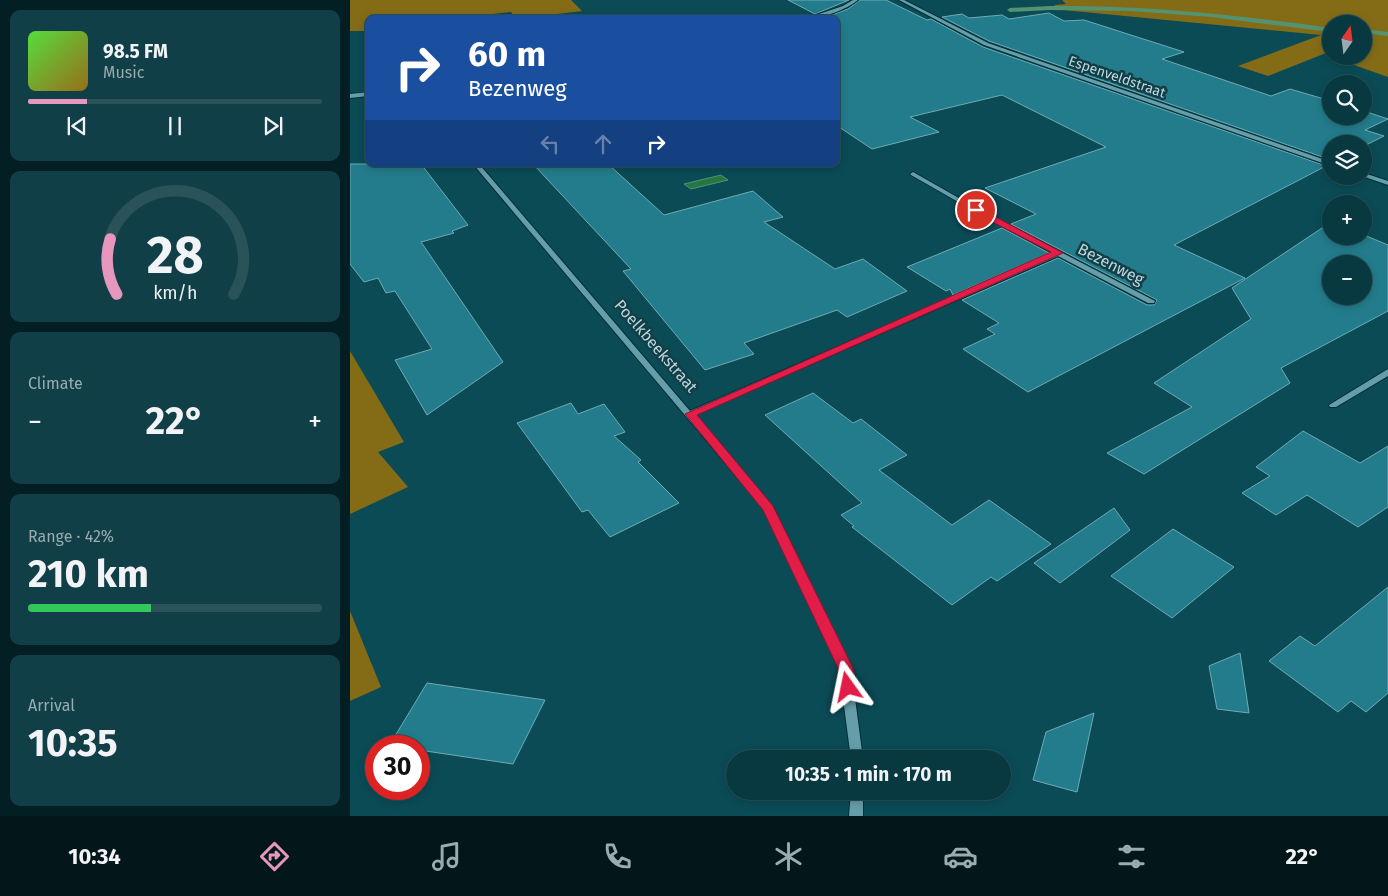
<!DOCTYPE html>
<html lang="en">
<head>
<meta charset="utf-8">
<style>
  body { margin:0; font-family:"Fira Sans",sans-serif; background:#113f47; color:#f1f3f6; height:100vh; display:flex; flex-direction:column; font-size:19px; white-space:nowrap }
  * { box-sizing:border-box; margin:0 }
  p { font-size:16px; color:#98acb1 }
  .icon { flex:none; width:28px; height:28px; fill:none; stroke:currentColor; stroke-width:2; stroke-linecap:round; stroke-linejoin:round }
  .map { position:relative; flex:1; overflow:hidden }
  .side { display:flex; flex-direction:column; gap:10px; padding:10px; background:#041f23; width:350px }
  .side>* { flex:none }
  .top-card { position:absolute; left:15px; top:15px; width:475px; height:152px; border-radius:10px; box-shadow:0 2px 8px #0003,0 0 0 1px #295259; background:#1a4fa0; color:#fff; overflow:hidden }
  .needle { width:32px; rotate:14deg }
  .fabs { position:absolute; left:972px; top:15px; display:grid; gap:10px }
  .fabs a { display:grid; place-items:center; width:50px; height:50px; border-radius:50%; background:#083840; box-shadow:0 2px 8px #0003,0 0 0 1px #295259; font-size:25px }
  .speed { position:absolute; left:15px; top:735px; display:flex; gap:10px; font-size:25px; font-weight:700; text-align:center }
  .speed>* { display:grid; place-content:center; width:65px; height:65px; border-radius:50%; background:#083840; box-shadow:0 2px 8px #0003,0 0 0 1px #295259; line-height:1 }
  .speed .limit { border:8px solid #d22; background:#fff; color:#111 }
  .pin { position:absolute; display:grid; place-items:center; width:42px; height:42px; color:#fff; margin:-21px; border:2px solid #fff; border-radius:50%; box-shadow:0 1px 5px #0007 }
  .me { position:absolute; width:55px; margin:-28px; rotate:348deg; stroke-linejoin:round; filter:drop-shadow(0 0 4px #0008) }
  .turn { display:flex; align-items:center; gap:18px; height:105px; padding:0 20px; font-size:22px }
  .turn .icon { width:65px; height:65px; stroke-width:2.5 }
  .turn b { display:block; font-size:35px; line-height:42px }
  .lanes { display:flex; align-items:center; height:48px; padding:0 20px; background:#0003; justify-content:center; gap:25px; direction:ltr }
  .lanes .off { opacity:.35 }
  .big { font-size:38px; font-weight:700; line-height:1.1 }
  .side .card { flex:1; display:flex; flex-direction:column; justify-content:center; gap:8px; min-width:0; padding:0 18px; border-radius:10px; background:#113f47 }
  .side .dial { align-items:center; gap:0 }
  .dial svg { height:130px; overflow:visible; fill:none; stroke:#295259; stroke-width:7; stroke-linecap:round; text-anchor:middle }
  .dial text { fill:#f1f3f6; stroke:none }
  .song { display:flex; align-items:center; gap:15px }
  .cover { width:60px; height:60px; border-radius:8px; background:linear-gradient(135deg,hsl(110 70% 55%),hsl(40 70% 35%)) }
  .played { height:5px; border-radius:2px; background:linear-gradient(90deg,#e797bd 20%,#295259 20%) }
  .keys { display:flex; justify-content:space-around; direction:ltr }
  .heat { display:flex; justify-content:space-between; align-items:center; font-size:28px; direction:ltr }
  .charge { height:8px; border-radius:4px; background:linear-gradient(90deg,#34c759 42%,#295259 0) }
  .trip { position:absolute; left:376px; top:750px; width:285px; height:50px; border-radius:25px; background:#083840; box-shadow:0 2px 8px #0003,0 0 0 1px #295259; font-weight:700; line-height:50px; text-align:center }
  .menu { display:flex; height:80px; justify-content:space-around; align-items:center; background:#03161a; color:#98acb1 }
  .menu .icon { width:35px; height:35px }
  .menu .selected { color:#e797bd }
  .menu b { font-size:22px; color:#f1f3f6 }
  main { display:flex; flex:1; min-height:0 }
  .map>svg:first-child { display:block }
</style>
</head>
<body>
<main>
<section class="side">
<div class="card">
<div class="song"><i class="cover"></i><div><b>98.5 FM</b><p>Music</p></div></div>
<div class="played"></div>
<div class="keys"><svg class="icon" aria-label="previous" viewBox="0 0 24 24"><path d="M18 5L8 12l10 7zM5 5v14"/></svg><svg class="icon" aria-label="pause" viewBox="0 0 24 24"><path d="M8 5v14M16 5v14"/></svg><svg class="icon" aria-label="next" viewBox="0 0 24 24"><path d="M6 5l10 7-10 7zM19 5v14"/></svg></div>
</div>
<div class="card dial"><svg viewBox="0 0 100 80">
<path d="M14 69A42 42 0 1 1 86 69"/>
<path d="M14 69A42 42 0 0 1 10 35" stroke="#e797bd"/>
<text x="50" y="56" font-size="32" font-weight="700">28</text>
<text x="50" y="72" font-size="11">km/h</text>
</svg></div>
<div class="card"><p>Climate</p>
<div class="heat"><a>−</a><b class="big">22°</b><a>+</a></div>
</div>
<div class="card"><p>Range · 42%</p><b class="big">210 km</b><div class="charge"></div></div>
<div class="card"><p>Arrival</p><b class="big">10:35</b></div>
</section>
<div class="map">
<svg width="1038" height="816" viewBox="0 0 1038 816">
  <rect width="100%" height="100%" fill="#0b4b56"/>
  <path fill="#846c17" d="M0,0h221l11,11 -66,8 -5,-7 -18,2 2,5h-126v12h-19z
    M712,0h326v77l-37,-13 15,-6 -6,-2h4v-32h-33v27l-63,25 -30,-10 83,-31 -268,-26 2,-4 11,-1z
    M0,351l54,91 -26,10 30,35 -58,27z
    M0,611l31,76 -31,14z"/>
  <path fill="#267643" stroke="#539371" d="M371,175l7,5 -37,9 -7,-5z"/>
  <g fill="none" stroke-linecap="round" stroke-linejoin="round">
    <path fill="#539371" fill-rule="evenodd" d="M700,6c95,-1 188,9 281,22v4l-120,-15 -80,-6 -81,-1 -40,2 -3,-2 3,-2z
      M1014,29l24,3v4l-24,-3z"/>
  </g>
  <path fill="#237c8b" stroke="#70aab5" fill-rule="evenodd" d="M438,0h61l-34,14z
    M510,0h26l41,20 4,-1 52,28 343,119 -152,79 71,33 -217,114 -65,-43 32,-15 -8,-5 12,-6 -37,-23 96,-42 89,47h7l3,-5 -146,-76 25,-10 -51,-26 121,-41 -104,-52 -92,22 29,15 -67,17 -36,-24v-106l-13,-1 25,-9z
    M699,13l15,8 20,-1 100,32 -22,7 109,37 19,-7 41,12v15h33v-5l24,8 -23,11 19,6 -20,10v-2h-33v16l-342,-119 -47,-24 20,-3 7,4 33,-3 7,4z
    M0,164h71l47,61 -16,6 2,2 -33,9 82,120 -76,53 -32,-55 37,-11 -37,-58 -9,2 -8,-15 -14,4 -14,-18z
    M183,164h75l56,51 89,-24 30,26 -19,5 71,47 28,-10 44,32 -60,26 -10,-7 -93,33 10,11 -49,16 -82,-99 8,-2z
    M981,222v14l33,-1 24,10v66l-107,57 9,15 -146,91 -37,-21 85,-46 -38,-24 97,-64 -19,-31zM981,264h33v32h-33z
    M652,228l47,25 -96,42 -3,-6 -4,2 -39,-24z
    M463,393l40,30 8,-4 46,36 -28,15 73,55 37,-25 62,44 -54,37 -6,-4 -39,28 -100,-78 2,-1 -13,-11 21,-12 -97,-88z
    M221,403l7,11 26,-10 21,28 -11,4 27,24 -3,2 41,41 -69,34 -22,-27 -6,2 -65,-89z
    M953,431l57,32 28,-17v61l-30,20 -51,-32 -31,20 -34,-22 28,-17 -14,-9z
    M764,508l16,22 -70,53 -26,-20z
    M823,529l61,38 -62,51 -61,-42z
    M1038,587v106l-22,19 -15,-11 -13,11 -69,-51 31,-25 15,10z
    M890,653l9,60 -32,-4 -8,-43z
    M77,683l118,17 -32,64 -94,-14v-4h-30z
    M744,713l-17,79 -44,-12 13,-48z"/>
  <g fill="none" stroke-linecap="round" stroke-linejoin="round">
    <g stroke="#002f37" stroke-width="2">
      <path id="minor" d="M503,0h5c-12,10 -38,19 -54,19l39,-13z
        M549,0h5l84,43 343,119v4l-347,-121z
        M19,92v4l-19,2v-4z
        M123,164h6l211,247 363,-158 -79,-42 -63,-36 -1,-1 3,-2 65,37 177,92 -1,2h-6l-90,-47 -364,159 80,94 77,159 12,91h-12l-12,-91 -74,-158z
        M1014,173l24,8v4l-26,-9h2z
        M1038,369v7l-52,31h-6l-1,-2z
        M501,791h12v25h-14z"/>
    </g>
    <use href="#minor" fill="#659ea9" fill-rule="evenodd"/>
  </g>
  <path fill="#e11d48" stroke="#92132f" d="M623,208h6l84,45 -366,162 76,91 80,162 3,19 -3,4 -5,2 -5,-2 -5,-23 -75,-158 -78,-96 366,-162 -78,-40z"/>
  <g text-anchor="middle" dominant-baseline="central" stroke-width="5" stroke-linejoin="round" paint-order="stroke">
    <g font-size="14" fill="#bbd7dd" stroke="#123f47">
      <text transform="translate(767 77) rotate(19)">Espenveldstraat</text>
    </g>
    <g font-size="16" fill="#bbd7dd" stroke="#123f47">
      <text transform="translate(761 264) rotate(27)">Bezenweg</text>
      <text transform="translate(306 346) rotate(49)">Poelkbeekstraat</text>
    </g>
  </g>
</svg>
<div class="fabs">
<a><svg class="needle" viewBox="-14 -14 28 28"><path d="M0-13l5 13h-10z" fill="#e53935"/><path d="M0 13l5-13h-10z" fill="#98acb1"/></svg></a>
<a><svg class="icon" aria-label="search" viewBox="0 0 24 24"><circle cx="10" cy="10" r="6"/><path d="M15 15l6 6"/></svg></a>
<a><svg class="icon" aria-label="layers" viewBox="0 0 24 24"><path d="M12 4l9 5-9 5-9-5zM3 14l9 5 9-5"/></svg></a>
<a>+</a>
<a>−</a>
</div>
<div class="speed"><div class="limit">30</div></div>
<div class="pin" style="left:626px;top:210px;background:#d93025"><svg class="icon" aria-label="arrive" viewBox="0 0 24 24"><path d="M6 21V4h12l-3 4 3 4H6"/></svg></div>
<svg class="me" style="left:498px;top:687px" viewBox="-20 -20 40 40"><path d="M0-17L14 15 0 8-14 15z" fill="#e11d48" stroke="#fff" stroke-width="4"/></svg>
<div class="trip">10:35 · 1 min · 170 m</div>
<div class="top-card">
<div class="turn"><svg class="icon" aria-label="right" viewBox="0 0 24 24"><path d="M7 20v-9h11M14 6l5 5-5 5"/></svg><div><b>60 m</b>Bezenweg</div></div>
<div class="lanes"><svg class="icon off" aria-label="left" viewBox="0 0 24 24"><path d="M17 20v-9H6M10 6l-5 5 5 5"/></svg><svg class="icon off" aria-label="ahead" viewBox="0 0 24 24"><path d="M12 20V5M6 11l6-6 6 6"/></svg><svg class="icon" aria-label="right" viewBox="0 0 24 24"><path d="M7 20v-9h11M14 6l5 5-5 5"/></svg></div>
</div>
</div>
</main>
<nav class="menu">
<b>10:34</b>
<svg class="icon selected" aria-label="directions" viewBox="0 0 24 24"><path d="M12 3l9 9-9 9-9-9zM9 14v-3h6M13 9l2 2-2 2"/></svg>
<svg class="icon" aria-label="music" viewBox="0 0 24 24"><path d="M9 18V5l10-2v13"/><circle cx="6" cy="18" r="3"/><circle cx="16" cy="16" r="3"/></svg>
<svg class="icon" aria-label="phone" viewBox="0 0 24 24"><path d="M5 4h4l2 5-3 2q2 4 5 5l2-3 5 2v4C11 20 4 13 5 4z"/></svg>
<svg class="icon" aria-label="climate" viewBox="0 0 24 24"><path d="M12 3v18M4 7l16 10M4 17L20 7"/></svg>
<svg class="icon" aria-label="car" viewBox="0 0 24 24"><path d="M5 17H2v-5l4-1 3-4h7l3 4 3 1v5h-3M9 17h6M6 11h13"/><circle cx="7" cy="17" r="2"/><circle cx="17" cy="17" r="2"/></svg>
<svg class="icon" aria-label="filters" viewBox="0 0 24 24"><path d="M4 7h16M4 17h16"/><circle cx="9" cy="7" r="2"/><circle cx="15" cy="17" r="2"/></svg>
<b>22°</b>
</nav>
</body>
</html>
